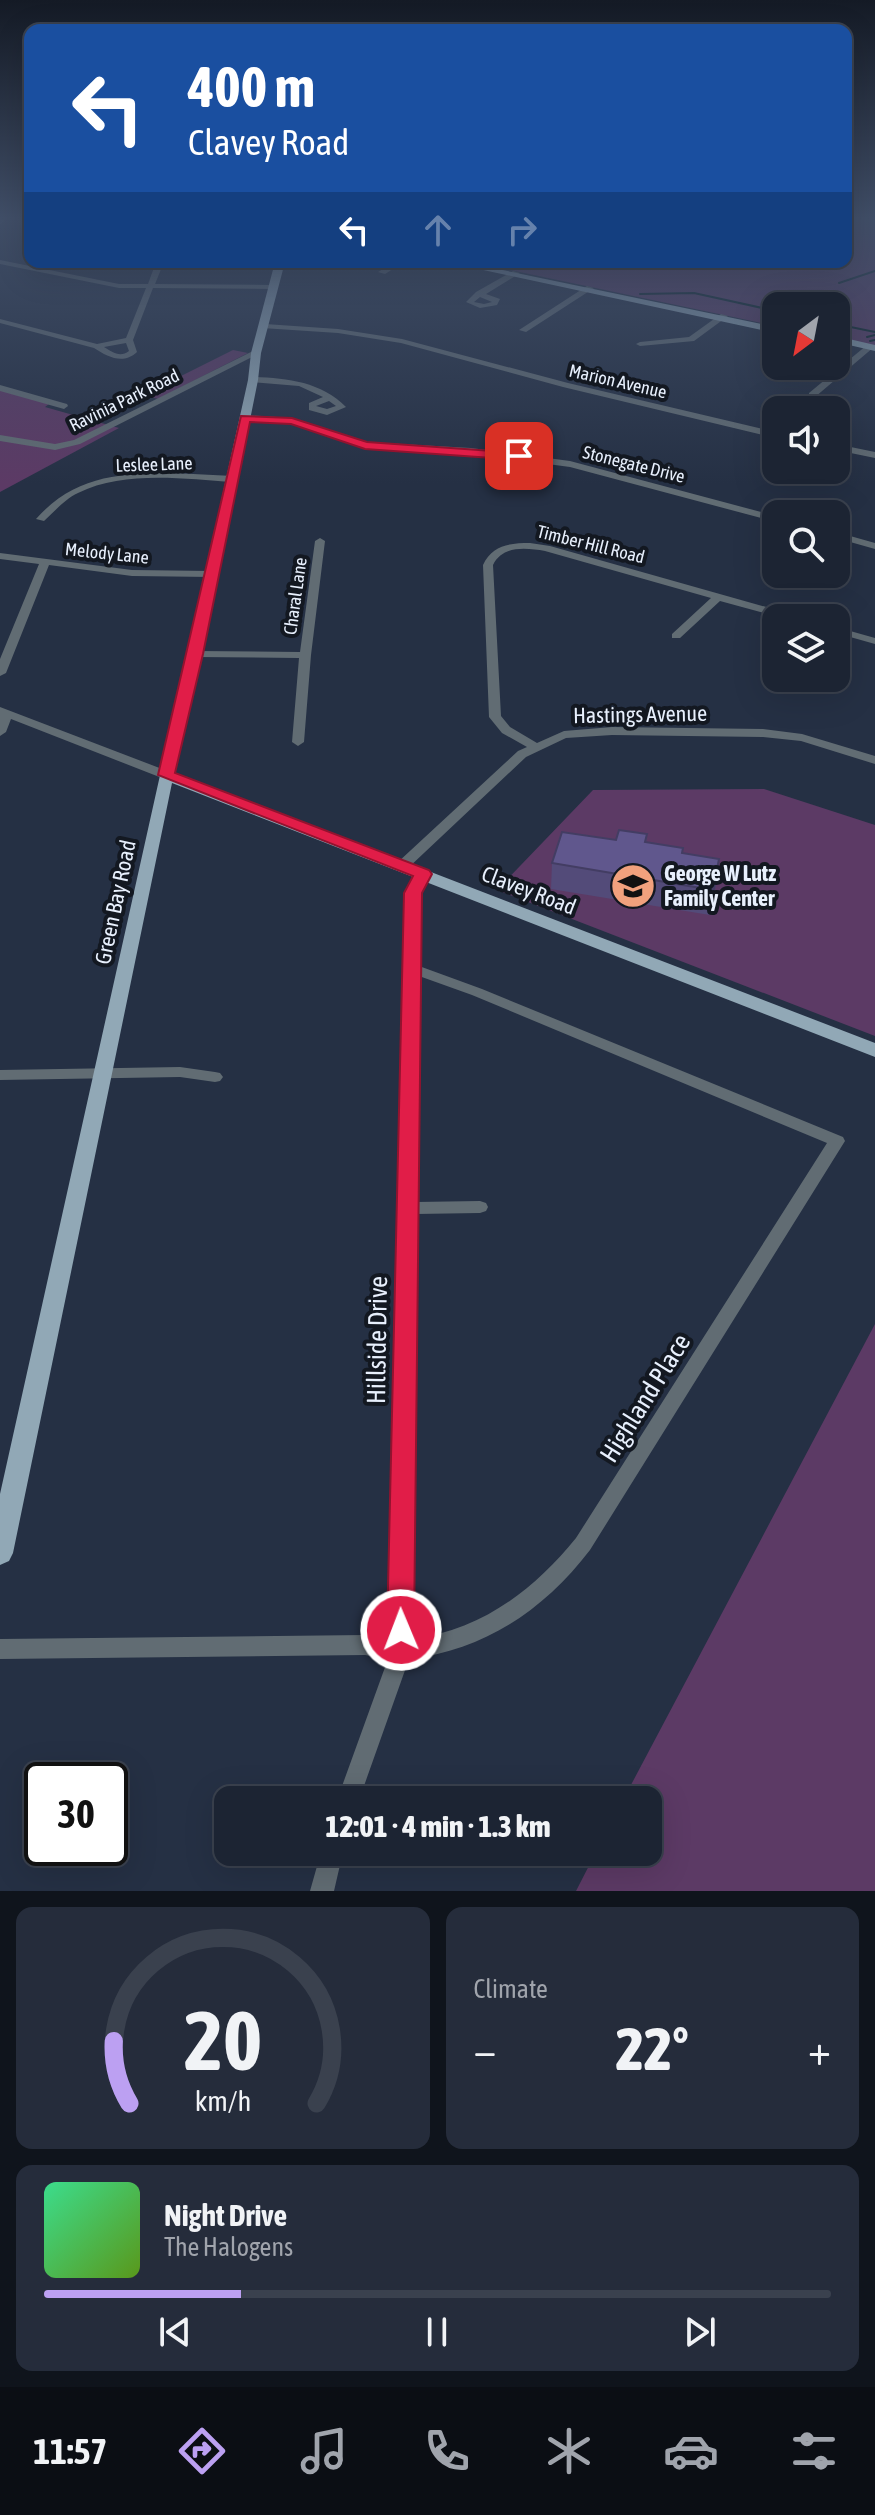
<!DOCTYPE html>
<html lang="en">
<head>
<meta charset="utf-8">
<style>
  body { margin:0; font-family:"Asap Condensed",sans-serif; background:#252c3b; color:#f1f3f6; height:100vh; display:flex; flex-direction:column; font-size:30px; white-space:nowrap }
  * { box-sizing:border-box; margin:0 }
  p { font-size:26px; color:#a0a4ac }
  .icon { flex:none; width:44px; height:44px; fill:none; stroke:currentColor; stroke-width:2; stroke-linecap:round; stroke-linejoin:round }
  .map { position:relative; height:1891px; overflow:hidden }
  .panel { display:flex; flex-direction:column; gap:16px; padding:16px; background:#0f141c; flex:1 }
  .panel>* { flex:none }
  .banner { position:absolute; left:24px; top:24px; width:828px; height:244px; border-radius:16px; box-shadow:0 8px 32px #0002,0 0 0 2px #3a414e; background:#1a4fa0; color:#fff; overflow:hidden }
  .needle { width:52px; rotate:212deg }
  .fabs { position:absolute; left:762px; top:292px; display:grid; gap:16px }
  .fabs a { display:grid; place-items:center; width:88px; height:88px; border-radius:16px; background:#1c2433; box-shadow:0 8px 32px #0002,0 0 0 2px #3a414e; font-size:40px }
  .speed { position:absolute; left:24px; top:1762px; display:flex; gap:16px; font-size:40px; font-weight:700; text-align:center }
  .speed>* { display:grid; place-content:center; width:104px; height:104px; border-radius:50%; background:#1c2433; box-shadow:0 8px 32px #0002,0 0 0 2px #3a414e; line-height:1 }
  .speed .limit { border:4px solid #111; border-radius:12px; background:#fff; color:#111 }
  .pin { position:absolute; display:grid; place-items:center; width:68px; height:68px; color:#fff; margin:-34px; border-radius:16px; box-shadow:0 4px 12px #0006 }
  .me { position:absolute; width:88px; margin:-44px; rotate:359deg; stroke-linejoin:round; filter:drop-shadow(0 0 6px #0008) }
  .turn { display:flex; align-items:center; gap:28px; height:168px; padding:0 32px; font-size:36px }
  .turn .icon { width:104px; height:104px; stroke-width:2.5 }
  .turn b { display:block; font-size:56px; line-height:68px }
  .lanes { display:flex; align-items:center; height:76px; padding:0 32px; background:#0003; justify-content:center; gap:40px; direction:ltr }
  .lanes .off { opacity:.35 }
  .big { font-size:60px; font-weight:800; line-height:1.1 }
  .panel .tile { flex:1; display:flex; flex-direction:column; justify-content:center; gap:12px; min-width:0; padding:0 28px; border-radius:16px; background:#252c3b }
  .panel .dial { align-items:center; gap:0 }
  .dial svg { height:208px; overflow:visible; fill:none; stroke:#3a414e; stroke-width:7; stroke-linecap:round; text-anchor:middle }
  .dial text { fill:#f1f3f6; stroke:none }
  .song { display:flex; align-items:center; gap:24px }
  .cover { width:96px; height:96px; border-radius:12px; background:linear-gradient(135deg,hsl(150 70% 55%),hsl(90 70% 35%)) }
  .played { height:8px; border-radius:4px; background:linear-gradient(90deg,#bca0f2 25%,#3a414e 25%) }
  .keys { display:flex; justify-content:space-around; direction:ltr }
  .heat { display:flex; justify-content:space-between; align-items:center; font-size:44px; direction:ltr }
  .panel .tiles { flex:1; display:grid; gap:16px; grid-template-columns:1fr 1fr }
  .tile:last-child { grid-column:span 2 }
  .trip { position:absolute; left:214px; top:1786px; width:448px; height:80px; border-radius:16px; background:#1c2433; box-shadow:0 8px 32px #0002,0 0 0 2px #3a414e; font-weight:800; line-height:80px; text-align:center }
  .dock { display:flex; height:128px; justify-content:space-around; align-items:center; background:#0b0e14; color:#a0a4ac }
  .dock .icon { width:56px; height:56px }
  .dock .on { color:#bca0f2 }
  .dock b { font-size:36px; color:#f1f3f6 }
  .map>svg:first-child { display:block }
</style>
</head>
<body>
<div class="map">
<svg width="875" height="1891" viewBox="0 0 875 1891">
  <rect width="100%" height="100%" fill="#253044"/>
  <path fill="#5c3a65" d="M846,219h29v127l-39,-8v-32h-60v20l-304,-64h374z
    M233,350l15,3 -90,46 -15,-4z
    M0,389l49,15 -4,3 74,21 -119,64z
    M764,789l111,36v211l-378,-146 96,-100z
    M875,1324v567h-299l20,-39h52v-52h-25z"/>
  <g fill="none" stroke-linecap="round" stroke-linejoin="round">
    <path stroke="#042124" stroke-width="2" d="M839,283l36,-12
      M640,294l54,-1 82,18
      M836,324l39,8
      M867,337l8,-2
      M870,341l5,-1"/>
    <path fill="#616c73" fill-rule="evenodd" d="M0,219h5l-5,6z
      M0,260l119,24h29l8,-22h8l-9,22 118,1 4,2 -4,2 -120,-1 -20,52 4,12c-14,13 -29,5 -43,-4l-94,-25v-4l97,25 29,-6 20,-50h-27l-119,-24zM126,343l3,8c-9,7 -17,1 -25,-4z
      M395,262h9l-19,12 -7,-2z
      M513,271l7,2 -34,21 14,5 -3,6 -17,3 -14,-6 10,-10zM480,297l12,5 -8,2 -10,-2z
      M587,286l7,2 -68,44 -7,-2z
      M721,314l7,2 -34,25 -54,5 -4,-2 4,-2 49,-5z
      M265,324l73,5 64,10 166,44 208,49v6l-213,-51 -162,-44 -63,-10 -76,-5v-4z
      M867,345l7,2 -59,50h-6v-4z
      M253,351l7,2 -180,91 -25,6 -55,-9v-6l55,9 19,-4z
      M253,377c35,1 68,5 93,30l-19,8 -18,-5v-7l14,-6 -24,-11 -49,-4v-4zM329,401l7,5 -9,3 -11,-3z
      M0,385l67,19 1,2 -4,3 -64,-18z
      M245,415l47,3 74,24 105,6 99,13 206,55v6l-206,-55 -99,-13 -106,-6 -74,-24 -49,-4 -1,-2z
      M836,444l39,8v6l-39,-8z
      M173,473l60,3 5,3 -5,3c-49,-3 -109,-12 -155,11 -13,6 -23,18 -34,28l-8,-2c38,-43 83,-46 137,-46z
      M836,532l39,11v6l-39,-11z
      M320,538l5,3 -14,114 -7,87 -6,4 -6,-4 7,-84 -103,-1 -6,-3 6,-3 104,1 15,-111z
      M530,543l20,3 248,70 1,2h-17l-62,-17 -40,37h-8v-4l39,-36 -166,-47c-19,-3 -42,-6 -52,14l8,151 9,11 27,16 27,-12 48,-4 151,2 39,5 73,22v8l-74,-23 -38,-4 -151,-2 -46,3 -40,19 -119,112h-10l-2,-3 2,-3 121,-112 9,-4 -25,-14 -13,-16 -6,-152c9,-20 27,-22 47,-22z
      M0,553l132,17 80,1 5,3 -5,3 -80,-1 -83,-11 -43,108 -6,3v-17l39,-95 -39,-5z
      M836,627l39,11v6l-39,-11z
      M0,707l170,65 2,3 -6,4 -4,-1 -151,-59 -5,13 -6,4z
      M423,870l7,4 -10,19 -1,73 63,23 361,148 2,4 -255,409c-46,60 -105,100 -181,109l-50,141h-22l51,-141 -23,-4 -365,4v-20l365,-4 26,4 15,-746 12,-22zM419,976l53,19 355,148 -251,395c-43,53 -95,92 -164,101l4,-425 64,-1 6,-2 2,-4 -2,-4 -6,-2 -64,1z
      M180,1067l35,5 5,1 3,4 -3,4 -5,1 -35,-5 -180,3v-10z
      M321,1852h22l-9,39h-24z"/>
    <path fill="#91a8b6" fill-rule="evenodd" d="M275,262h10l-24,91 -3,27 -55,274 -29,119 701,270v14l-703,-274 -159,770 -4,8 -9,4v-71l248,-1114 3,-27z
      M446,262h18l312,65v6z
      M836,336l39,9v6l-39,-9z"/>
  </g>
  <path fill="#534b79" d="M647,834l-1,9 37,10 33,31 -6,31 -159,-26 1,-26z"/>
  <path fill="#433d63" d="M719,859l-3,25 -6,31 3,-25z"/>
  <path fill="#60578d" stroke="#433d63" stroke-width="2" d="M619,830l28,4 -2,8 38,6 -1,5 37,6 -6,31 -161,-27 10,-31 54,8z"/>
  <linearGradient id="sky" x2="0" y2="1"><stop stop-color="#141a25"/><stop offset="0.45" stop-color="#404e67"/><stop offset="1" stop-color="#404e67" stop-opacity="0"/></linearGradient>
  <rect width="875" height="484" fill="url(#sky)"/>
  <path fill="#e11d48" stroke="#92132f" stroke-width="2" d="M241,416l51,2 75,24 152,11 6,3 -6,4 -154,-11 -74,-25 -41,-2 -47,232 -28,119 254,97 3,4 -10,19 -8,737 -4,9 -9,4 -10,-4 -4,-9 17,-737 9,-17 -255,-101z"/>
  <defs>
    <g id="school-disc" transform="scale(2.3)"><circle r="9.5" fill="#f1a17d" stroke="#131821"/><path d="M0-5L7-2L0 1L-7-2ZM-4 1L0 2.5L4 1V4Q0 6-4 4Z" fill="#111"/></g>
  </defs>
  <g fill-rule="evenodd">
    <use href="#school-disc" x="633" y="886"/>
  </g>
  <g text-anchor="middle" dominant-baseline="central" stroke-width="8" stroke-linejoin="round" paint-order="stroke">
    <g font-size="18" fill="#e8f0fd" stroke="#131821">
      <text transform="translate(618 381) rotate(13)">Marion Avenue</text>
      <text transform="translate(124 400) rotate(-26)">Ravinia Park Road</text>
      <text transform="translate(154 464) rotate(-2)">Leslee Lane</text>
      <text transform="translate(634 464) rotate(14)">Stonegate Drive</text>
      <text transform="translate(591 544) rotate(14)">Timber Hill Road</text>
      <text transform="translate(107 553) rotate(6)">Melody Lane</text>
      <text transform="translate(295 596) rotate(-82)">Charal Lane</text>
    </g>
    <g font-size="22" fill="#e8f0fd" stroke="#131821">
      <text transform="translate(640 714) rotate(-1)">Hastings Avenue</text>
      <text transform="translate(529 890) rotate(21)">Clavey Road</text>
      <text transform="translate(115 902) rotate(-78)">Green Bay Road</text>
    </g>
    <g font-size="22" font-weight="bold" fill="#e8f0fd" stroke="#131821" text-anchor="start">
      <text x="664" y="873">George W Lutz<tspan x="664" dy="25">Family Center</tspan></text>
    </g>
    <g font-size="26" fill="#e8f0fd" stroke="#131821">
      <text transform="translate(377 1340) rotate(-89)">Hillside Drive</text>
      <text transform="translate(645 1398) rotate(-58)">Highland Place</text>
    </g>
  </g>
</svg>
<div class="fabs">
<a><svg class="needle" viewBox="-14 -14 28 28"><path d="M0-13l5 13h-10z" fill="#e53935"/><path d="M0 13l5-13h-10z" fill="#a0a4ac"/></svg></a>
<a><svg class="icon" aria-label="sound" viewBox="0 0 24 24"><path d="M4 9h4l5-4v14l-5-4H4zM17 9q2 3 0 6"/></svg></a>
<a><svg class="icon" aria-label="search" viewBox="0 0 24 24"><circle cx="10" cy="10" r="6"/><path d="M15 15l6 6"/></svg></a>
<a><svg class="icon" aria-label="layers" viewBox="0 0 24 24"><path d="M12 4l9 5-9 5-9-5zM3 14l9 5 9-5"/></svg></a>
</div>
<div class="speed"><div class="limit">30</div></div>
<div class="pin" style="left:519px;top:456px;background:#d93025"><svg class="icon" aria-label="arrive" viewBox="0 0 24 24"><path d="M6 21V4h12l-3 4 3 4H6"/></svg></div>
<svg class="me" style="left:401px;top:1630px" viewBox="-20 -20 40 40"><circle r="17" fill="#e11d48" stroke="#fff" stroke-width="3"/><path d="M0-11L8 9 0 5-8 9z" fill="#fff"/></svg>
<div class="trip">12:01 · 4 min · 1.3 km</div>
<div class="banner">
<div class="turn"><svg class="icon" aria-label="left" viewBox="0 0 24 24"><path d="M17 20v-9H6M10 6l-5 5 5 5"/></svg><div><b>400 m</b>Clavey Road</div></div>
<div class="lanes"><svg class="icon" aria-label="left" viewBox="0 0 24 24"><path d="M17 20v-9H6M10 6l-5 5 5 5"/></svg><svg class="icon off" aria-label="ahead" viewBox="0 0 24 24"><path d="M12 20V5M6 11l6-6 6 6"/></svg><svg class="icon off" aria-label="right" viewBox="0 0 24 24"><path d="M7 20v-9h11M14 6l5 5-5 5"/></svg></div>
</div>
</div>
<section class="panel">
<div class="tiles">
<div class="tile dial"><svg viewBox="0 0 100 80">
<path d="M14 69A42 42 0 1 1 86 69"/>
<path d="M14 69A42 42 0 0 1 8 45" stroke="#bca0f2"/>
<text x="50" y="56" font-size="32" font-weight="700">20</text>
<text x="50" y="72" font-size="11">km/h</text>
</svg></div>
<div class="tile"><p>Climate</p>
<div class="heat"><a>−</a><b class="big">22°</b><a>+</a></div>
</div>
<div class="tile">
<div class="song"><i class="cover"></i><div><b>Night Drive</b><p>The Halogens</p></div></div>
<div class="played"></div>
<div class="keys"><svg class="icon" aria-label="previous" viewBox="0 0 24 24"><path d="M18 5L8 12l10 7zM5 5v14"/></svg><svg class="icon" aria-label="pause" viewBox="0 0 24 24"><path d="M8 5v14M16 5v14"/></svg><svg class="icon" aria-label="next" viewBox="0 0 24 24"><path d="M6 5l10 7-10 7zM19 5v14"/></svg></div>
</div>
</div>
</section>
<nav class="dock">
<b>11:57</b>
<svg class="icon on" aria-label="directions" viewBox="0 0 24 24"><path d="M12 3l9 9-9 9-9-9zM9 14v-3h6M13 9l2 2-2 2"/></svg>
<svg class="icon" aria-label="music" viewBox="0 0 24 24"><path d="M9 18V5l10-2v13"/><circle cx="6" cy="18" r="3"/><circle cx="16" cy="16" r="3"/></svg>
<svg class="icon" aria-label="phone" viewBox="0 0 24 24"><path d="M5 4h4l2 5-3 2q2 4 5 5l2-3 5 2v4C11 20 4 13 5 4z"/></svg>
<svg class="icon" aria-label="climate" viewBox="0 0 24 24"><path d="M12 3v18M4 7l16 10M4 17L20 7"/></svg>
<svg class="icon" aria-label="car" viewBox="0 0 24 24"><path d="M5 17H2v-5l4-1 3-4h7l3 4 3 1v5h-3M9 17h6M6 11h13"/><circle cx="7" cy="17" r="2"/><circle cx="17" cy="17" r="2"/></svg>
<svg class="icon" aria-label="filters" viewBox="0 0 24 24"><path d="M4 7h16M4 17h16"/><circle cx="9" cy="7" r="2"/><circle cx="15" cy="17" r="2"/></svg>
</nav>
</body>
</html>
